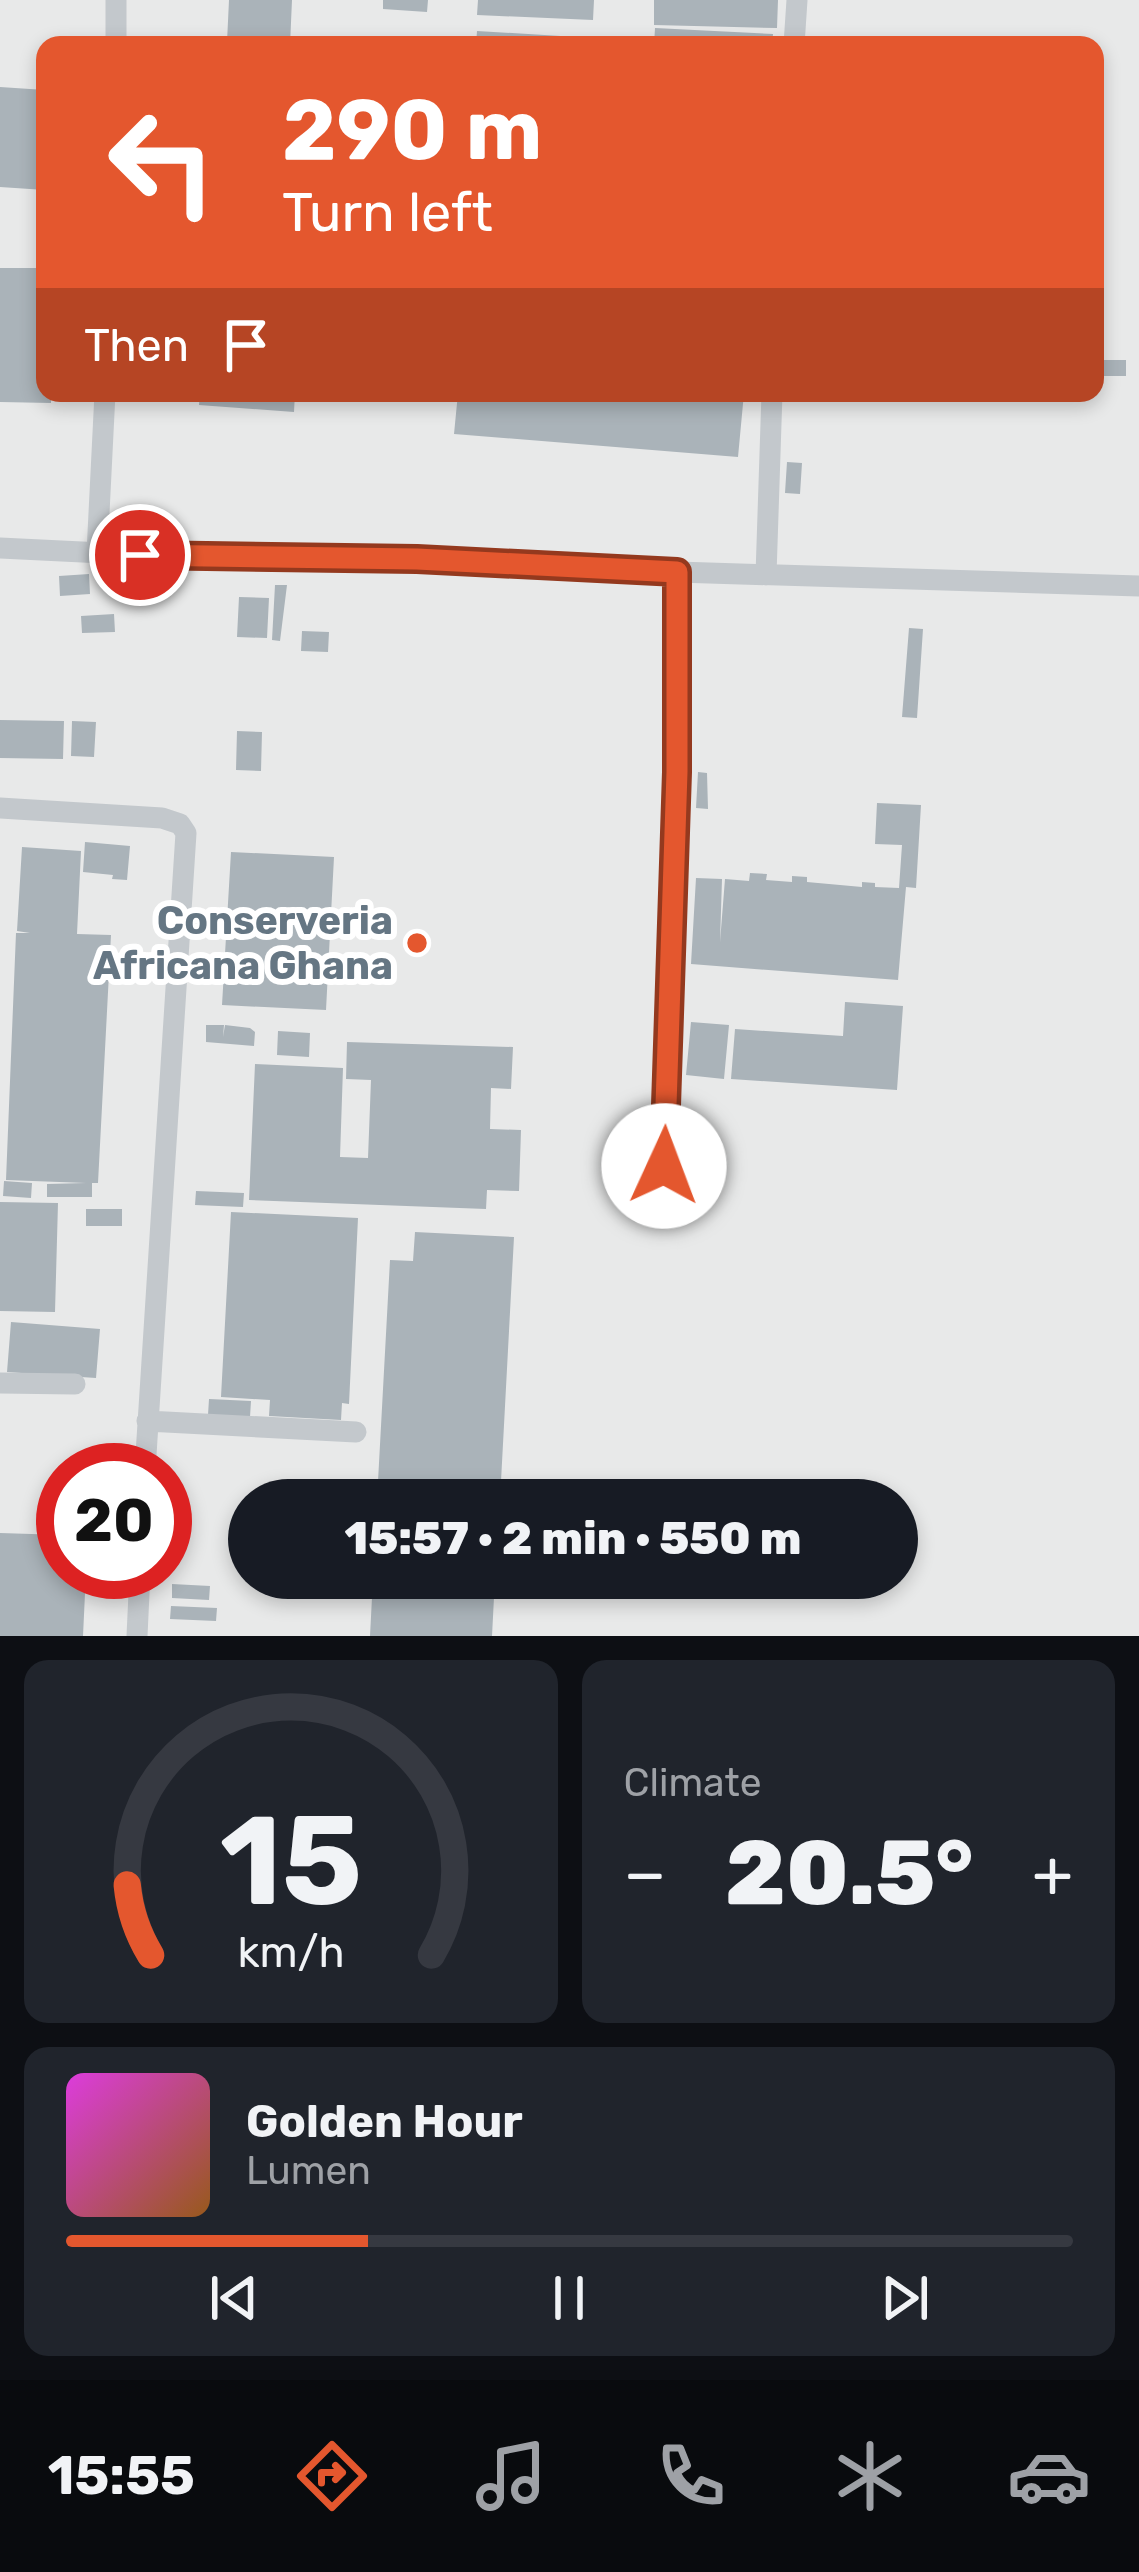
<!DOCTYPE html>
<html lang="en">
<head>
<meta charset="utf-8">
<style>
  body { margin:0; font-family:Rubik,sans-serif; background:#20242c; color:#f1f3f6; height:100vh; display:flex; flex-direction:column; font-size:45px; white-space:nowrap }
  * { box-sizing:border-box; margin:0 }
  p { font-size:39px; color:#9ea1a6 }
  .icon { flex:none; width:66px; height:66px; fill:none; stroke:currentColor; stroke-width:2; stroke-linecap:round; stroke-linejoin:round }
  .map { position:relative; height:1636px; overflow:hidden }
  .drawer { display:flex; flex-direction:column; gap:24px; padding:24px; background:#0d0f14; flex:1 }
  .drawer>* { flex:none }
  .guide { position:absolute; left:36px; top:36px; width:1068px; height:366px; border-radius:24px; box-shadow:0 6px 18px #0003; background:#e4572e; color:#fff; overflow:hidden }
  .speed { position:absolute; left:36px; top:1443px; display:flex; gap:24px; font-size:60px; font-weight:700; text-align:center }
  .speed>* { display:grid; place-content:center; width:156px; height:156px; border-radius:50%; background:#171b24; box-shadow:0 6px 18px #0003; line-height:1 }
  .speed .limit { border:18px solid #d22; background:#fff; color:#111 }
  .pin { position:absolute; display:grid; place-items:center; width:102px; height:102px; color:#fff; margin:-51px; border:6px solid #fff; border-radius:50%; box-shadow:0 3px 12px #0007 }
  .me { position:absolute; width:132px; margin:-66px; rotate:2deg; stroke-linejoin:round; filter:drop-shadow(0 0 9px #0008) }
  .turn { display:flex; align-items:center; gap:42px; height:252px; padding:0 48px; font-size:54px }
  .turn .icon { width:156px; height:156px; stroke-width:2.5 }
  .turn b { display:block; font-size:84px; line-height:102px }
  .then { display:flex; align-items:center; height:114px; padding:0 48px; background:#0003; gap:24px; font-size:45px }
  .big { font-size:90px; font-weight:800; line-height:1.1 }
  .drawer .card { flex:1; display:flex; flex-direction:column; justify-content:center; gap:18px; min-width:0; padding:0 42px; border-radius:24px; background:#20242c }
  .drawer .dial { align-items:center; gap:0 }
  .dial svg { height:312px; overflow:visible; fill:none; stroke:#363941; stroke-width:7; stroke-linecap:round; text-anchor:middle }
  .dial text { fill:#f1f3f6; stroke:none }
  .song { display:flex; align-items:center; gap:36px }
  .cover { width:144px; height:144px; border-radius:18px; background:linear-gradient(135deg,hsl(300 70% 55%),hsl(30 70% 35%)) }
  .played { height:12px; border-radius:6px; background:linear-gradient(90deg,#e4572e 30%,#363941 30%) }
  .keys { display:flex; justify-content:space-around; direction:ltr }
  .heat { display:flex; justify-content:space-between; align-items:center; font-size:66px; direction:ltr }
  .drawer .tiles { flex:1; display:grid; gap:24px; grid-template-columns:1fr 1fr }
  .card:last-child { grid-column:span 2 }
  .trip { position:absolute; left:228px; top:1479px; width:690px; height:120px; border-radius:60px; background:#171b24; box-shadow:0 6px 18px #0003; font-weight:800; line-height:120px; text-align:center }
  .tab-bar { display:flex; height:192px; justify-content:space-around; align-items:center; background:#090b0e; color:#9ea1a6 }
  .tab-bar .icon { width:84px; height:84px }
  .tab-bar .active { color:#e4572e }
  .tab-bar b { font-size:54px; color:#f1f3f6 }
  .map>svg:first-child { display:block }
</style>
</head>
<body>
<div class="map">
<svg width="1139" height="1636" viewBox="0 0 1139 1636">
  <rect width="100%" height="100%" fill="#fafaf8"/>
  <path fill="#e8e9e9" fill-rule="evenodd" d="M0,0h1139v1636h-1139zM45,45h1050v348h-1050zM63,1470h102v102h-102zM249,1500h648v78h-648z"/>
  <path fill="#aab3b9" d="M229,0h63l-2,45 -63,-3z
    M383,0h45l-1,12 -44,-3z
    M478,0h116l-1,20 -116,-5z
    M654,0h124l-1,28 -123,-3z
    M655,28l118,6 -1,11h-118z
    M477,31l116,7v7h-117z
    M0,87l45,3v100l-45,-3z
    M0,268h45v125h6v10l-51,-1z
    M1101,360h25v16h-24z
    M200,393h95l-1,19 -95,-7z
    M458,393h286l-6,64 -284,-23z
    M787,462l15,1 -2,31 -15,-1z
    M89,574l1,20 -30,2 -1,-20z
    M275,585h12l-7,56 -8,-1z
    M239,597l30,1 -2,40 -30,-1z
    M114,614l1,18 -33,1 -1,-17z
    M909,628l14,1 -6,89 -15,-1z
    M302,631l27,1 -1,20 -27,-1z
    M0,720l64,1 -1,38 -63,-1z
    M72,721l24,1 -2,35 -23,-1z
    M237,731l25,1 -1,39 -25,-1z
    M698,772l9,1 1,36 -12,-1z
    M877,803l44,2 -5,83 -10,-1 -8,93 -207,-16 5,-86 26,1 -2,63 5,-63 24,2 1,-8 17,1 -1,6 26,2v-6l15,1v5l55,5v-5l13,1v4l24,1 3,-43 -27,-1z
    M85,842l45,4 -3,34 -15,-1 1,-4 -30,-3z
    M22,847l59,4 -4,83 34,1 -13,248h-6v14h-45v-13l39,-1 -80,-3 10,-247h14l-13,-2z
    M231,852l103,5 -8,153 -104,-5z
    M845,1002l58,4 -6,84 -166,-11 4,-50 108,7z
    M691,1022l38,3 -5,54 -38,-4z
    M206,1025h18l-1,12 2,-12 25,3 5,4 -1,14 -48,-4z
    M278,1031l32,2 -1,24 -32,-2z
    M347,1042l166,5 -2,42 -20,-1 -1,41 31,1 -2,61 -32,-1 -1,19 -237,-9 6,-136 88,4 -3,89 28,1 3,-78 -25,-1z
    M4,1181l28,2 -1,15 -28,-2z
    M196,1191l48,2 -1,14 -48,-2z
    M0,1202l58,1 -3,109 -55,-1z
    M86,1209h36v17h-36z
    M231,1212l127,6 -9,186 -7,-1 -1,17 -72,-4 1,-16 -49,-3z
    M415,1232l99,5 -14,263h-123l13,-240 23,1z
    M11,1322l89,7 -4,49 -89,-6z
    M209,1399l42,2 -1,16 -42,-2z
    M0,1533l63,2v37h23l-3,64h-83z
    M373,1578h122l-3,58h-122z
    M172,1584l38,2 -1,14 -37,-2z
    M171,1606l46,2 -1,13 -46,-2z"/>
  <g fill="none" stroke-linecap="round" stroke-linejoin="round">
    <path stroke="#c3c8cc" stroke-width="21" d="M116,45v-45
      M794,45l3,-45
      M0,548l225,11h192l260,13 462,14
      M97,553l8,-160
      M766,575l6,-182
      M0,808l162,10 18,6 6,9 -41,637
      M664,1166l13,-394v-200
      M0,1383l75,1
      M147,1421l209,11
      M137,1636l3,-64"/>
  </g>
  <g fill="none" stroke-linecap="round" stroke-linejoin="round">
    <g stroke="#94391e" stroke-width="30">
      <path id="route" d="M140,555l277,4 260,13v200l-13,394"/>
    </g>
    <use href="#route" stroke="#e4572e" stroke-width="21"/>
  </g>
  <circle fill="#e4572e" stroke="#fff" stroke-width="4.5" cx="417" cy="943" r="12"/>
  <g text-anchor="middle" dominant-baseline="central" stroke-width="12" stroke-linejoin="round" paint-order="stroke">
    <g font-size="39" font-weight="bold" fill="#657683" stroke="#fff" text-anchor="end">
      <text x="393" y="921">Conserveria<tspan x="393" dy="45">Africana Ghana</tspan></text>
    </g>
  </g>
</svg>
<div class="speed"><div class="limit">20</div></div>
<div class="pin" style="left:140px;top:555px;background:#d93025"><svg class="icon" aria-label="arrive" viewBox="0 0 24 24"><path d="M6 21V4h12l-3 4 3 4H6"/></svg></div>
<svg class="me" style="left:664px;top:1166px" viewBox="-20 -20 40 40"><circle r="19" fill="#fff"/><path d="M0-13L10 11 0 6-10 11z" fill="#e4572e"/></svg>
<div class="trip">15:57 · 2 min · 550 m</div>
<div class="guide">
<div class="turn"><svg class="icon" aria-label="left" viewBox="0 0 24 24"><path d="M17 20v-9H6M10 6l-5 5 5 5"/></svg><div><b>290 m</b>Turn left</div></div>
<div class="then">Then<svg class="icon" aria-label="arrive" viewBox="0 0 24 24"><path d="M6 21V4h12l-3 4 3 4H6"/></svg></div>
</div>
</div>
<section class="drawer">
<div class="tiles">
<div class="card dial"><svg viewBox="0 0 100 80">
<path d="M14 69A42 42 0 1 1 86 69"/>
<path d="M14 69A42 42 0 0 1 8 51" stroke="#e4572e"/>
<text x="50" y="56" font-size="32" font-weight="700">15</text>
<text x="50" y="72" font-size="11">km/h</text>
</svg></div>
<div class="card"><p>Climate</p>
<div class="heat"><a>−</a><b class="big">20.5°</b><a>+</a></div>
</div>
<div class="card">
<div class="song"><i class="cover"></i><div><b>Golden Hour</b><p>Lumen</p></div></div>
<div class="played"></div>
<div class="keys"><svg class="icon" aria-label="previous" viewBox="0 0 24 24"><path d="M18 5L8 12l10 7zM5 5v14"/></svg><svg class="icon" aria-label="pause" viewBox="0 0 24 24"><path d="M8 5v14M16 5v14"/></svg><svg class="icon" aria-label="next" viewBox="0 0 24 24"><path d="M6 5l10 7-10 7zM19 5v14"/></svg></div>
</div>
</div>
</section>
<nav class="tab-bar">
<b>15:55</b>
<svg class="icon active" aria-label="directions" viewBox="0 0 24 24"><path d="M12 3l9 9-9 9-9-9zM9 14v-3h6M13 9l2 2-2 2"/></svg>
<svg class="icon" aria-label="music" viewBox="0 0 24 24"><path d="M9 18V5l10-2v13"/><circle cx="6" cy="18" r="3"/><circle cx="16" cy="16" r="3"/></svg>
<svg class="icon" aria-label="phone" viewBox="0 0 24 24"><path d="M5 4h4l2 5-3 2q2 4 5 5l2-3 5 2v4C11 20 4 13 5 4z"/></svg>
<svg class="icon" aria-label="climate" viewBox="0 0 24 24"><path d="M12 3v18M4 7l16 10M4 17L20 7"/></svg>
<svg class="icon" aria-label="car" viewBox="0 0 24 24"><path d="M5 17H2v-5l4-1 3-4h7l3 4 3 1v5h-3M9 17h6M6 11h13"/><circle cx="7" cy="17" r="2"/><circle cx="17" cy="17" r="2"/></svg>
</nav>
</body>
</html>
